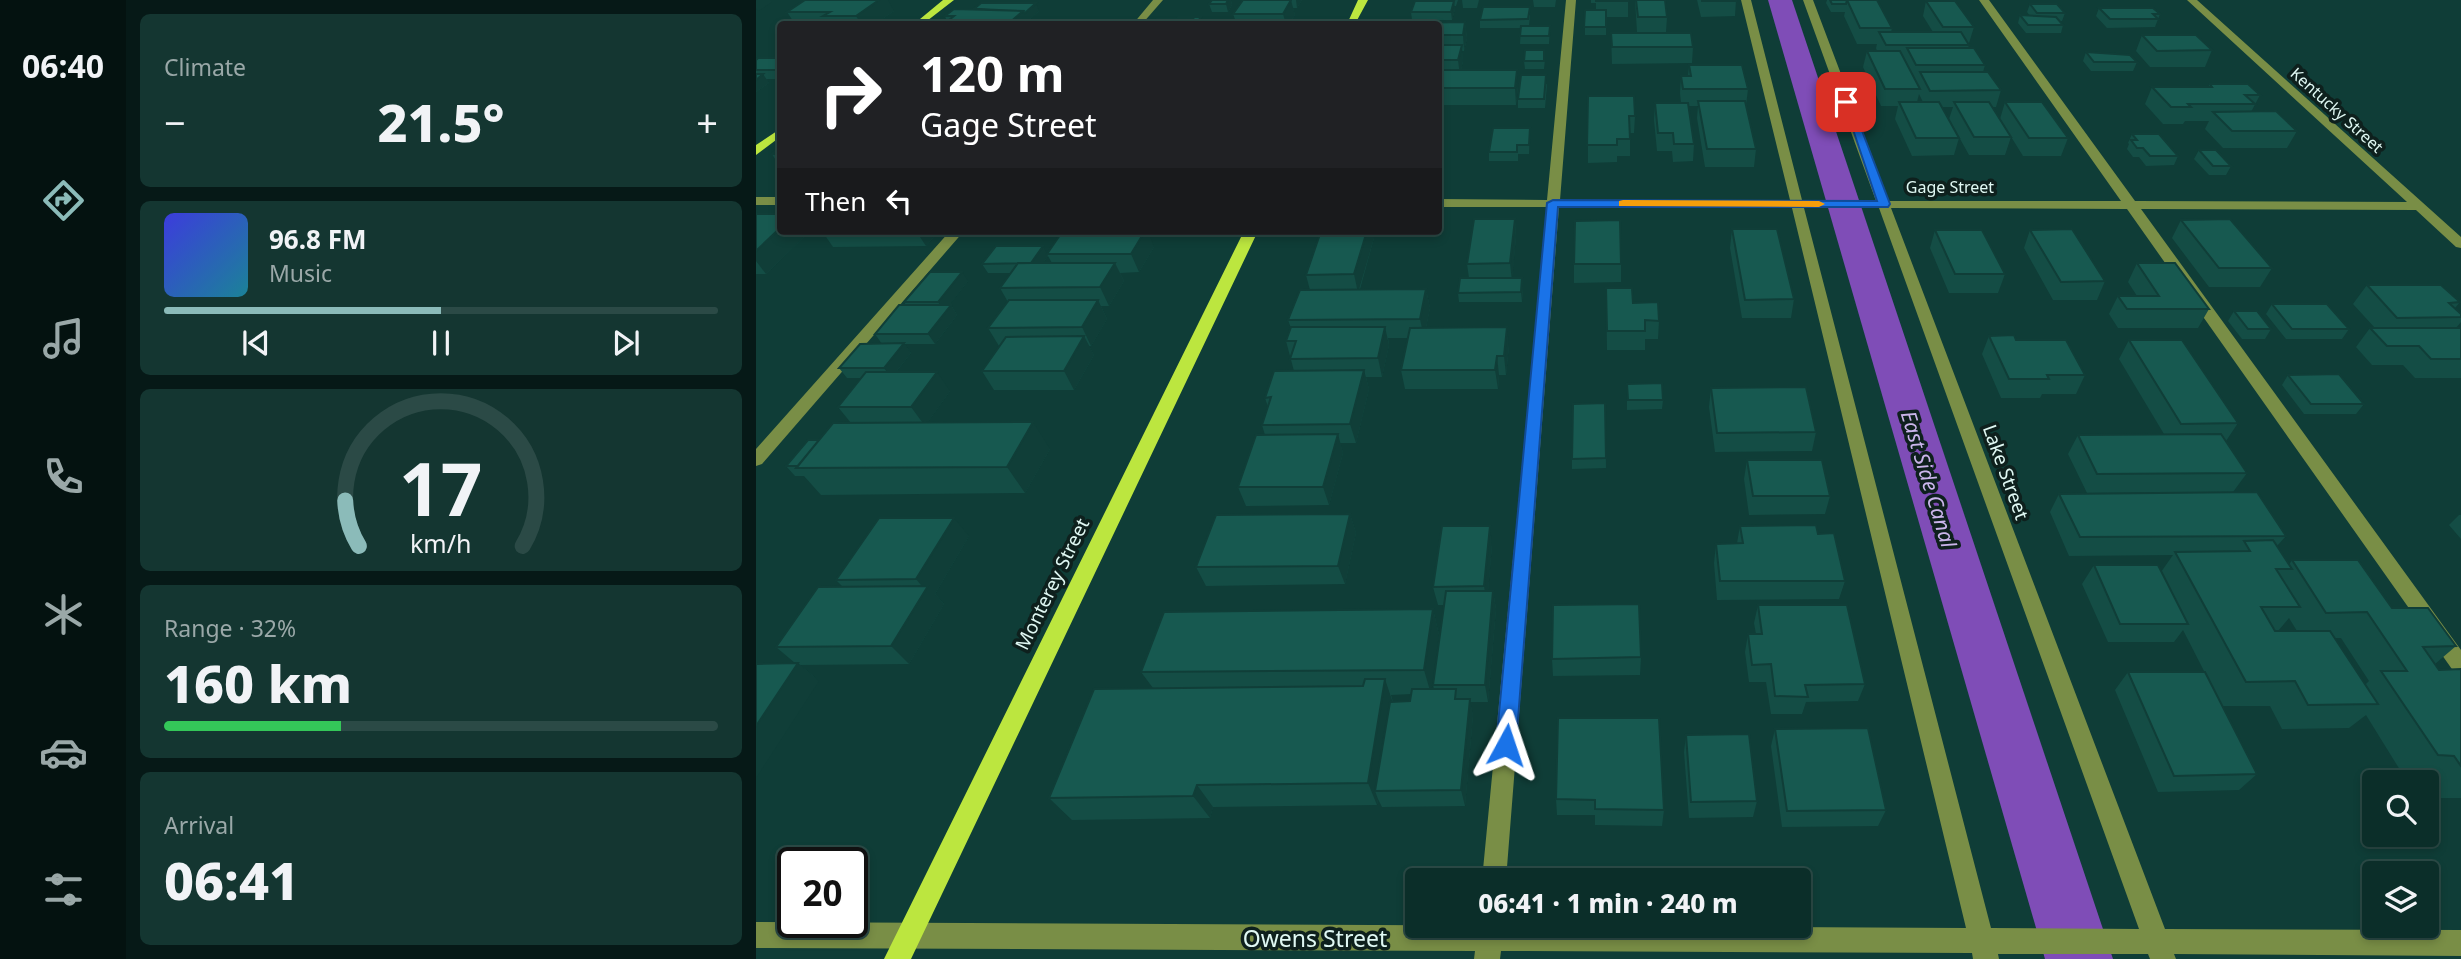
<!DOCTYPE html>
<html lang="en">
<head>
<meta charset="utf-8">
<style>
  body { margin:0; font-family:"Noto Sans",sans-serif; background:#143631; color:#f1f3f6; height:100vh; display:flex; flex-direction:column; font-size:26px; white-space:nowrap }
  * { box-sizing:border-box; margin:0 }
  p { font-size:23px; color:#9aa8a8 }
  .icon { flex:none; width:38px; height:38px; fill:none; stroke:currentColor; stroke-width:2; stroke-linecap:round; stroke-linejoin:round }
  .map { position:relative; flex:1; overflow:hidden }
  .sheet { display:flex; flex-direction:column; gap:14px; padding:14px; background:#061917; width:630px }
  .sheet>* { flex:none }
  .top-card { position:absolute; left:21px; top:21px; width:665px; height:214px; border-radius:7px; box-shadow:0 4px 10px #0003,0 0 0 2px #2b4a46; background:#202124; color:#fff; overflow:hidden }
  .tools { position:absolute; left:1606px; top:770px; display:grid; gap:14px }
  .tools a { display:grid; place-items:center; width:77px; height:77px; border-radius:7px; background:#0b2e29; box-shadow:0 4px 10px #0003,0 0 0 2px #2b4a46; font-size:35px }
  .speed { position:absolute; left:21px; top:847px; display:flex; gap:14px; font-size:35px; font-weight:700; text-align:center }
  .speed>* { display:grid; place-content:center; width:91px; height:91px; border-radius:50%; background:#0b2e29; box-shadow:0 4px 10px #0003,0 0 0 2px #2b4a46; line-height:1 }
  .speed .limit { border:4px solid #111; border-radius:10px; background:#fff; color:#111 }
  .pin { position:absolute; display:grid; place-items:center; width:60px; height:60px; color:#fff; margin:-30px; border-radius:14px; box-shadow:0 4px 10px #0006 }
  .me { position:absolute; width:77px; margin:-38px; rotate:5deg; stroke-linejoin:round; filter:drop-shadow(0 0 5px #0008) }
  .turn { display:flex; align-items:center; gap:24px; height:147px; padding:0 28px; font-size:32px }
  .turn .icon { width:91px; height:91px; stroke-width:2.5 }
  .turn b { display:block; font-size:49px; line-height:60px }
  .then { display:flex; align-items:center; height:66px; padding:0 28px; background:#0003; gap:14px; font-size:26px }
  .big { font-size:52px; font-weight:800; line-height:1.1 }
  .sheet .widget { flex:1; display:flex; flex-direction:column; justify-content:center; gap:10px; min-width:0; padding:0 24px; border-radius:10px; background:#143631 }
  .sheet .dial { align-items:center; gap:0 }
  .dial svg { height:182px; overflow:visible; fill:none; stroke:#2b4a46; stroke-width:7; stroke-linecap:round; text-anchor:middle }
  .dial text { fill:#f1f3f6; stroke:none }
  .song { display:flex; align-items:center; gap:21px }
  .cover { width:84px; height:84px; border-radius:10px; background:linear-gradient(135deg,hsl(240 70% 55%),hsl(190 70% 35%)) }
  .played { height:7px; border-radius:4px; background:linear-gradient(90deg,#8bbbb9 50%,#2b4a46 50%) }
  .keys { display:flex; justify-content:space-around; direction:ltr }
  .heat { display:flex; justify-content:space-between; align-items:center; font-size:38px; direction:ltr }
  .charge { height:10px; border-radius:5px; background:linear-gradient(90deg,#34c759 32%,#2b4a46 0) }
  .trip { position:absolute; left:649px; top:868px; width:406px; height:70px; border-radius:7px; background:#0b2e29; box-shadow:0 4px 10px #0003,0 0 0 2px #2b4a46; font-weight:800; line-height:70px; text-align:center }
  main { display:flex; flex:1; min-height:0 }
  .tabs { display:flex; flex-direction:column; width:126px; justify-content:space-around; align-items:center; background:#041210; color:#9aa8a8 }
  .tabs .icon { width:49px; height:49px }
  .tabs .current { color:#8bbbb9 }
  .tabs b { font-size:32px; color:#f1f3f6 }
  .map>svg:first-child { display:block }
</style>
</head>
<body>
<main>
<nav class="tabs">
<b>06:40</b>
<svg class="icon current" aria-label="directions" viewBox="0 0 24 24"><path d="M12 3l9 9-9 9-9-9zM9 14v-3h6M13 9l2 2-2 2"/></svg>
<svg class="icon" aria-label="music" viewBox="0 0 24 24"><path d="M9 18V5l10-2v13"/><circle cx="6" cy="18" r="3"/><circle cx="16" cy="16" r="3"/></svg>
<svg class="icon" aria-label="phone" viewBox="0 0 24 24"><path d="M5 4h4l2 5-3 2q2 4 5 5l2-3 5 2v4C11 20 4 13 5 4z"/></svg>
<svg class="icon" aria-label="climate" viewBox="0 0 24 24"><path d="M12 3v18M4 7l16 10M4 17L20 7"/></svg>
<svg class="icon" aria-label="car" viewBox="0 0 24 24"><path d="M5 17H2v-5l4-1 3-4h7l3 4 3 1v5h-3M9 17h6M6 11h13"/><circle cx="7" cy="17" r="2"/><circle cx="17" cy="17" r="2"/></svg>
<svg class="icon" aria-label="filters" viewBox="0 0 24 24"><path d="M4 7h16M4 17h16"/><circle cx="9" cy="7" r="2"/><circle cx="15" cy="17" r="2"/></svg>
</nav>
<section class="sheet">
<div class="widget"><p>Climate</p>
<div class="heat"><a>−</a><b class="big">21.5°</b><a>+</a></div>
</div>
<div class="widget">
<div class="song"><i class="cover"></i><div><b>96.8 FM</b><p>Music</p></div></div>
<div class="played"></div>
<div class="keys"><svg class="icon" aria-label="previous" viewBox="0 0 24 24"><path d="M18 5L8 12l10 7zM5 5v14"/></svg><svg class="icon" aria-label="pause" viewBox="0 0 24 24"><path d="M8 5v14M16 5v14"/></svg><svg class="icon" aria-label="next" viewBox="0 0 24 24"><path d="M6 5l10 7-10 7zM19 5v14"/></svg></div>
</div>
<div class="widget dial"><svg viewBox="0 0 100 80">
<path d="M14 69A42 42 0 1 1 86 69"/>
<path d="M14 69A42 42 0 0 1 8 49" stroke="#8bbbb9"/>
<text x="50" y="56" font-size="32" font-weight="700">17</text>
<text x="50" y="72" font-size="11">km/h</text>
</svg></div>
<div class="widget"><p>Range · 32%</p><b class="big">160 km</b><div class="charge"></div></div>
<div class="widget"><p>Arrival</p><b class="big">06:41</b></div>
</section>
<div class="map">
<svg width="1705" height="959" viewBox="0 0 1705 959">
  <rect width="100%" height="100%" fill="#0f3d37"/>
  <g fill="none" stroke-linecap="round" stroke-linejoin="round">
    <path fill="#7f4db7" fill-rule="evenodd" d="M1012,0h24l321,959h-68z"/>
    <path fill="#798e46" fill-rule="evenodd" d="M397,0h10l-21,24h-9z
      M810,0h10l-16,200h230l-49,-200h10l51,200 74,1 -73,-201h10l76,201h232l-142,-201h10l146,201 272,1 -220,-202h10l264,237v11l-5,-1 -40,-37 -275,-1 320,441v25l-7,-3 -327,-463 -236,-1 274,721 296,1v26l-287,-2 2,5h-26l-2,-5h-150l1,5h-26l-1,-6 -471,-2 -1,8h-26l1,-8 -719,-3v-26l1210,6 -174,-720 -233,-1 -53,673h-24l65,-673h-109v-8l109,1zM1048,208h75l260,721 -148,-1z
      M0,197h24v8h-24z
      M194,231h14l-202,233 -6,2v-17z"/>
    <path fill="#bce63f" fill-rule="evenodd" d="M187,0h11l-31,24h-9z
      M602,0h10l-13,24h-8z
      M24,129v8l-24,18v-10z
      M488,231h14l-347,728h-27z"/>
  </g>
  <path fill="#144d45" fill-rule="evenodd" d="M456,0h19l1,5 -4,7h-16l-3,-8z
    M487,0h59l-5,8h-4l2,7 -6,9h-57l4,-2 -3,-8z
    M661,0h41l-2,6h-2l1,3 -3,11h-40l-1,-8z
    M706,0h17l-2,8h-14z
    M777,0h23l-1,7h-21z
    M835,0h37v17h-22v18h-21v-25h11v-7h-5z
    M879,0h30l2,17 -1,15h-29z
    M941,0h39l-1,16 -34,1z
    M1071,0h50l15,28 -1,4h42l-10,-16 3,-15 48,26 -5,16h-1l1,2 -1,3 17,17 -2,7 18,18 -5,17h-4l19,30 -6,18h-36l-20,-36 4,-12h-11l17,31 -5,17 -42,1 -17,-37 3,-13h-17l-18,-39 4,-16h10l-1,-3 1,-4h-20l-13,-28 1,-4h-14l-5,-9zM1163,94l4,8h-6z
    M1274,4l35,9 -3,8h-2l3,4 -2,8h-35l-8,-10 2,-8 10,1 -3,-4z
    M1343,8l61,6 -5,13 -48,1 -11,-12z
    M138,11l-19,13h-80l-8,-12z
    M283,11l-11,10 -81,1 -2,-6z
    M774,15l-1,11h21l-1,18h-29l1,-16h-41v-8z
    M709,22l2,16 -3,13h-2l1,10 -2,9 57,17 -2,18h-78v-81z
    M855,33l82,14 -1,16 -80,1z
    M1386,35l70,15 -7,17h-55l-14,-16z
    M1330,52l51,10 -4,9h-42l-8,-10z
    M24,58v21h-14l3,4 -13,9v-32z
    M789,59l-1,10h-19l-1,-8z
    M933,65l59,24 -2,17 10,43 -2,18h-49l-8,-49 1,-12h-9l5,38 -1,17 -20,1 -1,-11h-15l-3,-31 1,-17h26l-1,-10 1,-17h7z
    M791,84l-2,24h-27v-9z
    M1454,84l50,11 -9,17 46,19 -10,17h-64l-18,-19 4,-8h-24l-2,3h-20l-18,-20 7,-17h56z
    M832,96l47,20 -1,17h-4v23h-13v6l-29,1z
    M1249,102l63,36 -7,18h-38l-23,-37z
    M774,128l-1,26h-11v7h-29v-9z
    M1376,134l46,22 -4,9 -28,1 -7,-9h-6l-6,-8 2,-5 -1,-1z
    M24,147v20l-8,-13z
    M1443,150l32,16 -5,9h-17l-15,-16z
    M0,214l24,17h28l1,1 -43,42h-10z
    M759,219l1,18 -4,41h10l1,9 -1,15h-63l-1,-9 11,-15 -2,-14z
    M1425,220l91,48 -12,19h-51l-37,-49z
    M976,229l62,70 -3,19h-49l-12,-70z
    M1179,230l70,44 -7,19h-49l-19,-45z
    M1274,230l75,51 -8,19h-44l-29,-52z
    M66,231h116v1l-12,14 -93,1z
    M618,238l-14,51h66l4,19 -4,20 83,18 -3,29h-7l-1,14h-93l-4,-19 7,-32h-20l1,7 -7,32h-16l3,12 -13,54h-16l3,10 -14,52 -83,1 -8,-19 27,-52 -3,-10 6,-18 -3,-9 29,-27 -8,-30 5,-13 -3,-8 22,-30 -4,-15z
    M398,247l-15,25 -19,1 4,8 -15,25h-8l6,13 -16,27h-2l5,9 -20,35h-80l-12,-19 17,-25 -11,-18 20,-26 -8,-14 11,-15h-23l-6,-9 66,-10zM292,256l4,7h-9z
    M1381,263l72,46 -11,19h-80l-9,-14 9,-18h19l-9,-14z
    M818,264h47v18l-47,1z
    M212,281l-19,24h2l6,10 -22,29h-31l7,9 -15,19 54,19 -23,32 123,26 -25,44 -204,2 -17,-19h-9l-9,-10 33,-26 32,-17 -13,-16 23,-29h-14l-8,-10 43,-24 -7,-10 31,-29 -2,-3z
    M1611,285l93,17 -5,6 6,6v8l-5,6h5v50h-46l-12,-13h-31l-16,-18 14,-19h5l-22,-24z
    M850,288l27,15 26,18 -1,18h-13v11h-38z
    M1516,304l77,25 -7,10h-56l-20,-25z
    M1478,311l37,18 -6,10h-23l-14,-18z
    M1233,336l27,4 69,35 -9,19h-34l-2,4h-39l-19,-44z
    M1373,340l109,83 -12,18 21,32 -14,19 -146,1 -19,-39 10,-19 86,-1 -45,-75z
    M1532,375l76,29 -8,10h-52l-22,-29z
    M871,384l36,16 -1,9 -35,1z
    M955,388l105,44 -4,19 -97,1 -6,-45z
    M849,403l1,65 -34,1v-10z
    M991,460l83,36 -5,18 -76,1 -5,-36z
    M1303,494l227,42 -9,10 12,19 3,-5 100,48 64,38 -21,18 4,6 22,-1v129h-28l-6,-10v-6h-3l-3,-3 -16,-1 -39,-63 -17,13 -67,1 -12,-23h-48l-39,-76 -9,12h-66l-26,-58 12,-19 67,7 12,-17 -104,1 -19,-44zM1533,618l8,13h-19zM1579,638h6l28,43 -4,4z
    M594,514l6,19 -11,51 -139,2 -10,-19z
    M1703,515h2v24l-12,-14z
    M984,526l78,8 27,47 -6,18 -122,1 -3,-37 2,-19 21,-1z
    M213,536l-34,58 9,10 -35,60 -109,1 19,16 -24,-18 -19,-16 67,-60 -7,-7z
    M736,545l-4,46h5l3,18 -8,93h-18l3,14 -8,90 -83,1 -4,-8 -1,6 -164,2 -3,11 -138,2 -23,-22 104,-110 -12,-16 292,-63 6,26 -8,54h3l-1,-4 11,-80h-6l-5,-18zM655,694l-1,7 -17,1 -2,-7z
    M1002,605l107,79 -7,17 -52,1 -4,12h-31l-5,-32h-17l-4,-30 3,-18h8l-2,-11z
    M885,657l-1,18 -87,1 -1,-17z
    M1372,672l129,102 -18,16 -81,2 -43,-102z
    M802,718l106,92 -2,16 -67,-1v-10h-38l-1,-16z
    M1019,729l111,81 -8,16 -96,1 -11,-81z
    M930,735l71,66 -4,16 -64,1 -5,-66z"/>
  <path fill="#103e38" d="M1,0h13l2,2 -14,9 -2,-3v-7z
    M123,0h9l6,11 -19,13h-14l-5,-8z
    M472,0h3l1,5 -4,7 -2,-8z
    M535,0l4,15 -6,9h-3l-3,-10z
    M540,0h6l-5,8z
    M698,1l1,8 -3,11 -1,-8z
    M280,3l3,8 -11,10 2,3h-22l15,-13z
    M709,22l2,16 -3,13 -1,-16z
    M706,45l1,16 -3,15 -2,-16z
    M761,70l1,17 -2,18 -1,-17z
    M7,74l6,9 -13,9v-12z
    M759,219l1,18 -4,45 -2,-19z
    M24,228v3h28l1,1 -43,42 -10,-13v-10z
    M160,231h22v1l-12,14z
    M389,231h3l6,16 -15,25 -8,-18z
    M611,231h6l1,7 -16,55 -4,-19z
    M287,246l5,10 -12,17 -5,-10z
    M359,263l9,18 -15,25 -9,-19z
    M206,272l6,9 -24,31 -6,-10z
    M766,278l1,9 -1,15 -1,-10z
    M670,289l4,19 -6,30 -4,-19z
    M342,300l9,19 -16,27 -9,-19z
    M195,305l6,10 -22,29 -7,-10z
    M629,327l4,18 -7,32 -4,-19z
    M751,327l2,19 -3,29 -2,-19z
    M328,336l10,19 -20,35 -10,-19z
    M148,343l7,10 -20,25 -7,-10z
    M741,356l2,19 -1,14 -3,-19z
    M608,370l5,19 -13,54 -6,-19z
    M181,372l13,19 -25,35 -14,-19z
    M277,422l17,27 -25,44 -18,-26z
    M582,434l5,19 -14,52 -6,-18z
    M594,514l6,19 -11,51 -7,-18z
    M198,518l15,18 -34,58 9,10 -35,60 -18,-18 34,-56 -9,-11z
    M734,526l2,19 -5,60 -3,-19z
    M737,591l3,18 -8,93 -3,-17z
    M677,609l6,26 -8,59 -7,-24z
    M42,663l21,18 -63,97v-52z
    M629,679l8,24 -18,88 3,8 -1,6 -9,-22z
    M714,699l3,17 -8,90 -4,-16z
    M441,785l16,22 -3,11 -17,-22z"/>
  <path fill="#175950" stroke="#103e38" stroke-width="2" d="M49,0h74l-23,16h-33l7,-4h-43z
    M456,0h16l-2,4h-17z
    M487,0h48l-8,14h-50z
    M840,0h32v1h-32z
    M880,0h29l2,17h-29z
    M946,0h34v1h-34z
    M1074,0h22h-5l-1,4h-14z
    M1091,0h30l15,28h-32z
    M659,1h39l-3,11h-40z
    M1170,1h29l19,26h-31z
    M225,3h55l-11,10 -2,-2 -49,-2z
    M1274,4h27l8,9h-28z
    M727,7h47l-2,12 -48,1z
    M1343,8h54l7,6h-7l5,5h-48z
    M198,9l69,2 -15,13h-64l10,-8h-9z
    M829,10h21v17h-22z
    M1264,15l36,2 7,8h-35z
    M422,17h23l-3,4h-4l-1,-2h-16z
    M401,19h36l-1,2h26l-2,3h-63z
    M478,22h42l-1,2h-43z
    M709,22l-2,13h-25v-11h-32v-1z
    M765,26h29l-1,10h-29z
    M1123,32h82l8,13h-83z
    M855,33h80l2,14h-81z
    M1386,35h54l16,15 -55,1z
    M682,45h24l-4,15h-20z
    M1151,48h67l11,17h-69z
    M769,50h19v11h-20z
    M1111,51h33l20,38h-35z
    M1330,52l44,3 7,7h-43z
    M2,58h22v12h-24v-10z
    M933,65h53l6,24h-65l-2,-13h10z
    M682,70h79l-2,18h-77z
    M1164,72h68l13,18 -71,1z
    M0,74h7l-7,6z
    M765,75h25l-2,24h-26z
    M1454,84h38l12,11h-15l10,9h-67l3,3h-20l-19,-20h60z
    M832,96h46l1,20h-6l1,23h-13v6h-30z
    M942,101h47l11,48h-49z
    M1143,102h40l20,36h-43z
    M1198,102h35l22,35h-37z
    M1249,102h37l26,36h-39z
    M899,103h33l6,41h-20l-1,-11h-15z
    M1520,111l21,20h-65l-19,-19z
    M737,128h37l-1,17h-12v7h-28z
    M1376,134h27l19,22h-28l-7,-8h-6l-6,-8h6z
    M24,147v7h-8z
    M1443,150h17l15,16h-18z
    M0,214h24v14l-24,23z
    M718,219h41l-5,44 -43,1z
    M1474,219l42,49h-53l-38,-48z
    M864,220l1,44h-47l1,-43z
    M976,229h45l17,70 -49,1z
    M1316,229l33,52 -44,1 -31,-52z
    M1179,230h47l23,44h-50z
    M319,231h70l-14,23h-84l13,-19h13z
    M565,231h46l-13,43 -48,1z
    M240,246h47l-12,17 -49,1z
    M262,263h97l-15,24 -100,1z
    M1381,263h38l34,46h-82l-9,-13h41z
    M174,272h32l-24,30h-34z
    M704,278h62l-1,14 -63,1z
    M1611,285h74l19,17 -11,1 12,11v3l-64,1z
    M850,288h26l1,15 25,-1 1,19 -14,-1v11h-38z
    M670,289l-6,30 -132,1 12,-30z
    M253,300h89l-16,27 -94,1z
    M1516,304h55l22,25h-57z
    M143,305h52l-23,29h-53z
    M1478,311h23l14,18h-23z
    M535,327h94l-7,31 -88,1 6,-18h-10z
    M751,327l-3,29h-7l-2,14h-94l9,-42z
    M1614,328h91v31h-30l-12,-13h-32z
    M1258,335l2,5h50l19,35h-38l2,4h-40l-20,-43z
    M328,336l-20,35h-82l24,-34z
    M1373,340h53l56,83 -57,1z
    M148,343l-20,25h-45l21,-24z
    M608,370l-14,54 -88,1 9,-28 -6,1 9,-27z
    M110,372h71l-26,35h-73z
    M1583,374l25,30h-53l-23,-29z
    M906,383l1,17h-35l-1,-16z
    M1050,387l10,45 -99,1 -6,-45z
    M849,403l1,55 -34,1 1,-55z
    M277,422l-26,45 -211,1 37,-45z
    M582,434l-15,53h-85l18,-52z
    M1465,434l26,39 -150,1 -19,-39z
    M52,440h11l-21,26h-12z
    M991,460h75l8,36h-77z
    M1501,492l29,44 -206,1 -21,-43z
    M594,514l-12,52 -142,1 20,-52z
    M123,518h75l-38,61 -80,1z
    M1060,525l2,9 16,-1 11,48h-125l-4,-37 27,-1 -3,-17z
    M686,526h48l-6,60 -51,1z
    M1517,540l19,29h-16l24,38h-39l14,24h55l48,73 -70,1 -13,-24 -49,1 -71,-130 75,-1 -6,-10z
    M1536,560h66l34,48h36l28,38 -33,1 16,23 22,-1v97l-7,-10 -16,-1 -57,-84h26l-40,-59 -41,1z
    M1338,565h64l30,59h-68z
    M172,586l-37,60 -115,1 42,-60z
    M690,591h47l-8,94h-52z
    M883,604l2,53 -89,2 1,-54z
    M1002,605h89l18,79 -60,1 3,12 -33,-1 -4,-32 -19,1 -4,-31h14z
    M677,609l-9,61 -283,2 23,-60z
    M42,663l-42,63v-62z
    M1372,672h77l52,102 -83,2z
    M609,679h20l-17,104 -171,2 -4,11 -144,2 45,-109 269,-3z
    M656,689h44l-1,10h15l-9,91 -86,1 15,-89 20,-1z
    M802,718h101l5,92 -69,-1v-9l-39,-1z
    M1112,728l18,82 -99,1 -12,-82z
    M993,734l8,67 -66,1 -5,-67z"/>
  <path fill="#1a73e8" stroke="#114b97" stroke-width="2" d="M1087,100l8,2 39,102 -2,3h-330l-42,538 -3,6 -7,3 -7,-3 -3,-6 51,-542 6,-3 324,1z"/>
  <path fill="#f59e0b" d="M867,200l196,1 6,3 -6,3 -200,-1v-5z"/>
  <g text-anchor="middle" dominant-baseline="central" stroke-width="7" stroke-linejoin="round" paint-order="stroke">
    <g font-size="16" fill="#e0f8f3" stroke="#0e201d">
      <text transform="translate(1581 110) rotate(42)">Kentucky Street</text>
      <text x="1194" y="187">Gage Street</text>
    </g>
    <g font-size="19" fill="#e0f8f3" stroke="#0e201d">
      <text transform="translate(1250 472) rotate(70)">Lake Street</text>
      <text transform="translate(296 584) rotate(-64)">Monterey Street</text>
    </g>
    <g font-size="21" font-style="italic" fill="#cbb5eb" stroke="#0e201d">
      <text transform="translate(1173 479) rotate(73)">East Side Canal</text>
    </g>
    <g font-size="23" fill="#e0f8f3" stroke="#0e201d">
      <text x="559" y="938">Owens Street</text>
    </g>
  </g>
</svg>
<div class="tools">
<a><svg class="icon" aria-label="search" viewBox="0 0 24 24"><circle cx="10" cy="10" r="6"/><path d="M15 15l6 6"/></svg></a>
<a><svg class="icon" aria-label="layers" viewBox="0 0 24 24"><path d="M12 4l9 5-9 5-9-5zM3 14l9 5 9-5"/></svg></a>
</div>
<div class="speed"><div class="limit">20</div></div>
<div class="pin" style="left:1090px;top:102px;background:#d93025"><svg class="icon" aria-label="arrive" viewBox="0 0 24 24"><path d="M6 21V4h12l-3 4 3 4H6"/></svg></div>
<svg class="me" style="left:750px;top:745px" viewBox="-20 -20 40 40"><path d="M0-17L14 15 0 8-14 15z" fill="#1a73e8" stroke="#fff" stroke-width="4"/></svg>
<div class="trip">06:41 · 1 min · 240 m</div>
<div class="top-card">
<div class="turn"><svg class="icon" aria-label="right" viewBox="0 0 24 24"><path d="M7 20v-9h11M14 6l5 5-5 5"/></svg><div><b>120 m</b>Gage Street</div></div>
<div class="then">Then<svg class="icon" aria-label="left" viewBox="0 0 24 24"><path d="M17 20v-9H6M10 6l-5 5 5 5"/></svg></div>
</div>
</div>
</main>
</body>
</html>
